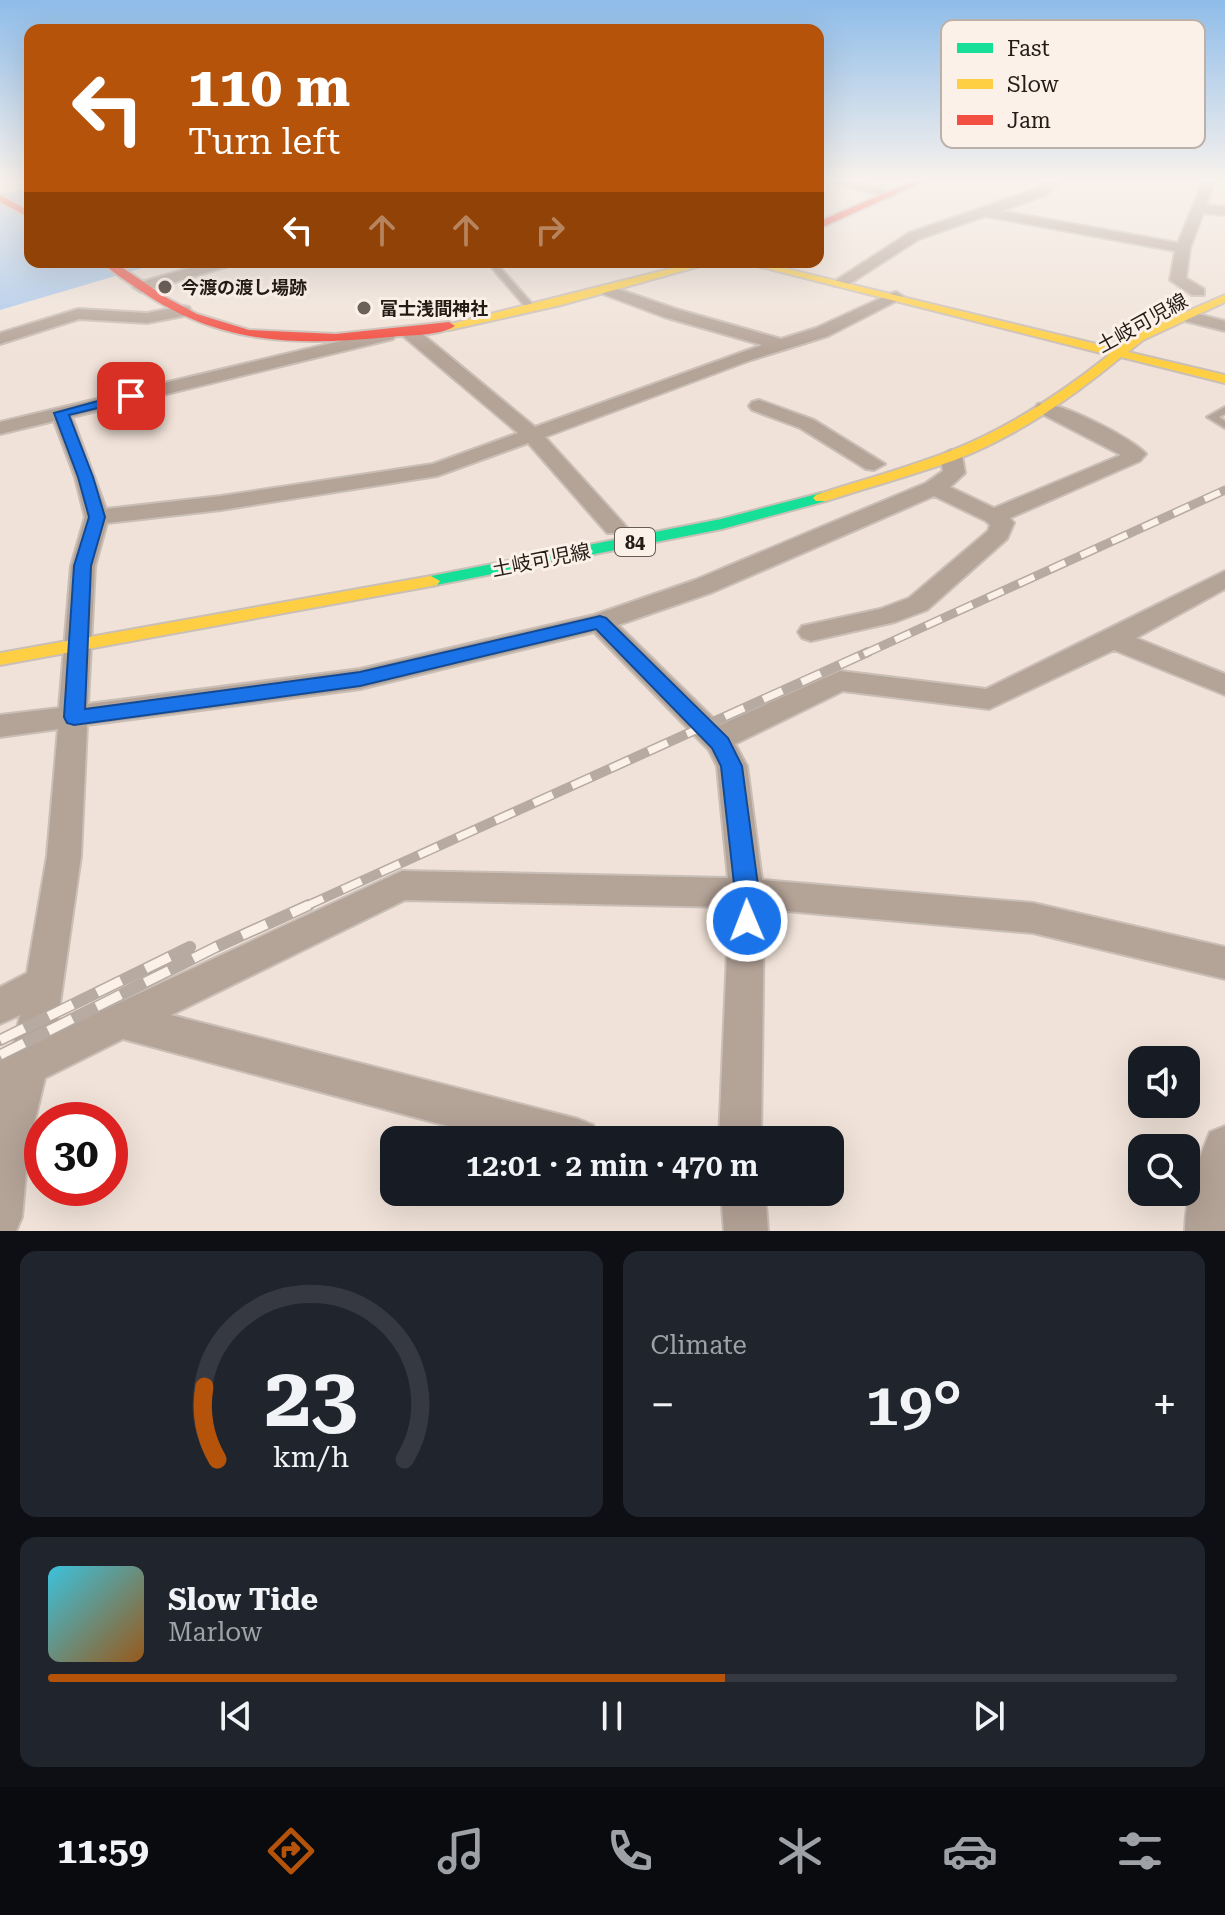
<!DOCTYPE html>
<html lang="en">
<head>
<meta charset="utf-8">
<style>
  body { margin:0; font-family:"Roboto Serif","Noto Sans JP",serif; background:#20242c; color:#f1f3f6; height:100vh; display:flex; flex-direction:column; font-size:30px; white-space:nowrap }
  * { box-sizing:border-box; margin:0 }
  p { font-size:26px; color:#9ea1a6 }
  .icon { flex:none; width:44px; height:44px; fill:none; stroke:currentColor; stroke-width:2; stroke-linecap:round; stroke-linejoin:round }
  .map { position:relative; height:1231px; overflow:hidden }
  .side { display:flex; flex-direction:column; gap:20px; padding:20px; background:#0d0f14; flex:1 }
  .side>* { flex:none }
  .hud { position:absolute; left:24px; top:24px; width:800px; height:244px; border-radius:16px; box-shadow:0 8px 32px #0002; background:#b45309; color:#fff; overflow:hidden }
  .buttons { position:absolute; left:1128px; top:1046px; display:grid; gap:16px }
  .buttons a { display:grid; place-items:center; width:72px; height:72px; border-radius:16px; background:#171b24; box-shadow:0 8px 32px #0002; font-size:40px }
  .speed { position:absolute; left:24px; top:1102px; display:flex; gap:16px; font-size:40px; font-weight:700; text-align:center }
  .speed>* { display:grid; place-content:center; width:104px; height:104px; border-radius:50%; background:#171b24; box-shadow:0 8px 32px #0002; line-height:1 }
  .speed .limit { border:12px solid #d22; background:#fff; color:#111 }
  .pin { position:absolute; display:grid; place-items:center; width:68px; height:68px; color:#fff; margin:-34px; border-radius:16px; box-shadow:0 4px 12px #0006 }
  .me { position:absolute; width:88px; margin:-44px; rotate:359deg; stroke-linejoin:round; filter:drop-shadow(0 0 6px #0008) }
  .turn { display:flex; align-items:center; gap:28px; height:168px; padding:0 32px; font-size:36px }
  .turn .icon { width:104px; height:104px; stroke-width:2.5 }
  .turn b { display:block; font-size:56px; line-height:68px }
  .lanes { display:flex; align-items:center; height:76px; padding:0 32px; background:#0003; justify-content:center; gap:40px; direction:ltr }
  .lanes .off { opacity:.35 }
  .big { font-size:60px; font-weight:600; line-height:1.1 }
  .side .tile { flex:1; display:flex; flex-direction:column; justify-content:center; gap:12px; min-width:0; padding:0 28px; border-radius:16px; background:#20242c }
  .side .dial { align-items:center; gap:0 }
  .dial svg { height:208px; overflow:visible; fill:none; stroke:#363941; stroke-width:7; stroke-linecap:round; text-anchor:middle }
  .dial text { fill:#f1f3f6; stroke:none }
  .song { display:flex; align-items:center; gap:24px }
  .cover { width:96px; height:96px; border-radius:12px; background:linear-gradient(135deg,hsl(190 70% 55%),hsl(30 70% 35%)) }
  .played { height:8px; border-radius:4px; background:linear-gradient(90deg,#b45309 60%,#363941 60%) }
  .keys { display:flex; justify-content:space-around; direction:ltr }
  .heat { display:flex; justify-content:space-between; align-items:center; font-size:44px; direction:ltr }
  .side .tiles { flex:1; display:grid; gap:20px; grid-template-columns:1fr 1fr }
  .tile:last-child { grid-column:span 2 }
  .trip { position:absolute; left:380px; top:1126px; width:464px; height:80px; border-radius:16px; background:#171b24; box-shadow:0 8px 32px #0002; font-weight:600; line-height:80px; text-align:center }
  .tab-bar { display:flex; height:128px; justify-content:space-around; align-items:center; background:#090b0e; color:#9ea1a6 }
  .tab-bar .icon { width:56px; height:56px }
  .tab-bar .current { color:#b45309 }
  .tab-bar b { font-size:36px; color:#f1f3f6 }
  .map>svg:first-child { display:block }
</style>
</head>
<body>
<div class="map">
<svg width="1225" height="1231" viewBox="0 0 1225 1231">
  <rect width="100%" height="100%" fill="#f0e2d8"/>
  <path fill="#a8c7ea" d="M30,189v73h133l-163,48v-116z"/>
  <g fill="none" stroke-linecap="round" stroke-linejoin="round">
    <g stroke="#cabfb7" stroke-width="4">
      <path id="lane" d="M487,262h8l40,45v4h-6z
        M1225,407v7l-6,3 6,4v7l-18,-11z"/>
    </g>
    <g stroke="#cabfb7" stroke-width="4">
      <path id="street" d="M829,181h22l45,13 -7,4z
        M1048,181h14l-16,14 -45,16 177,32 25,-62h12l-9,24 19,2v8l-22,-2 -13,35 -4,30 18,11v6h-12l-22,-15 5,-29 -190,-35 -66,23 -73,47h-12l-2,-3 77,-50 127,-44z
        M210,262h25l-3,3 -91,27 -8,-5 2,-3z
        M609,286l67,23 105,30 35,-11 74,-34 6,-2 8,5 -76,39 -77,24 -206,77 78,86 4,5 -4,5h-16l-79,-90 -91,33 -216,34 -114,13 -12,43 -7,138 272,-35 234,-54 101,-35 231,-97 17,-12 -3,-15 11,-6 11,6 3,17 -15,14 44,21 127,-53 -83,-43 -3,-4 3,-4c18,-5 96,35 108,50l-6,7 -130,57 4,5 -7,16 -80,71 -32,12 -84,19 -9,-3 -4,-6 4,-6 78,-17 29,-11 79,-67 2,-6 -4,-4 -52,-25 -221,96 -95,33 102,100 120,-54 146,18 239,-118v18l-89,49 89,36v21l-111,-45 -125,59 -146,-18 -108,53 12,22 15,114 271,23 192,44v32l-192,-46 -269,-24 -3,231h-42l10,-233 -324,-7 -234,115 407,104 15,6 6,15h-99l-377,-101 -78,39 -17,71 -6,68 -6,14h-16v-173l12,-5 8,-38 -20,9v-37l27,-14 20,-117 11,-127 -58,8v-22l59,-7 12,-142 14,-49 -10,-40 -21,-56 -54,13v-12l387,-92 9,5 -3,4 -321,78 34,92 115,-13 212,-32 85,-31 -115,-97 -3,-4 3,-4h12l120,99 227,-82 -98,-28 -61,-23v-6zM594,632l115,118 8,16 11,112 -326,-7 -346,161 25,-176 6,-131 273,-36z
        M183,306l6,1 2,4 -2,4 -42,8 -68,-4 -79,25v-11l78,-24 69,4z
        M1183,310l42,11v10l-48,-12 -2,-4z
        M759,400l55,20 71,44 -11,6 -8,-1 -66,-41 -48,-18 -3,-4 3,-4z
        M1225,1126v105h-40c1,-37 11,-65 25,-99z
        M721,1192h44l3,39h-44z"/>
    </g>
    <g stroke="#cabfb7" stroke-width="4">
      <path id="fast" d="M821,493l5,2 3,3 -3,3 -104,28 -291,57 -9,-5 9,-5 290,-57z"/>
    </g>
    <g stroke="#cabfb7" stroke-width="4">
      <path id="slow" d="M697,262h17l-153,43 -112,25 -6,-4z
        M741,262h18l358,87 18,-15 90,-39v7l-82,38 -15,12 97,23v8l-104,-26c-51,42 -104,79 -166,103 -42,15 -86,27 -129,41h-10l-3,-3 3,-3c43,-14 87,-26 129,-42 61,-23 114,-58 164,-98z
        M431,576l9,5 -3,4 -437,80v-12z"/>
    </g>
    <g stroke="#cabfb7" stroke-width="4">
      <path id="jam" d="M913,181h11l-106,48v-7z
        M0,195l30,16v7l-30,-16z
        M102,262h12l53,36 30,16 52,16 87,4 113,-12 6,4c-15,10 -47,9 -66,11 -92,9 -169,8 -248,-46 -13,-9 -28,-18 -39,-29z"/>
    </g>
    <use href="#lane" fill="#b4a397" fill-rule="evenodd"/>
    <use href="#street" fill="#b4a397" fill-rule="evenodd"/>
    <use href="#fast" fill="#16e098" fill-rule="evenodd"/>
    <use href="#slow" fill="#ffcf43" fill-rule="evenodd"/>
    <use href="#jam" fill="#f24e42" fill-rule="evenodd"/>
    <g stroke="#b6aaa1" stroke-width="9">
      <path id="rail-far2" d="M864,654l361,-164"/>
    </g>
    <g stroke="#b6aaa1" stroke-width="10">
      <path id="rail-far1" d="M304,907l564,-255"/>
    </g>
    <g stroke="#b6aaa1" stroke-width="12">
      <path id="rail" d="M0,1040l190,-93
        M0,1055l216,-108 93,-42"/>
    </g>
    <use href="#rail-far2" stroke="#fbf1e9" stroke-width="6" stroke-dasharray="17" stroke-linecap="butt"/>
    <use href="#rail-far1" stroke="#fbf1e9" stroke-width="7" stroke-dasharray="21" stroke-linecap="butt"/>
    <use href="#rail" stroke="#fbf1e9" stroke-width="9" stroke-dasharray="27" stroke-linecap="butt"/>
  </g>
  <linearGradient id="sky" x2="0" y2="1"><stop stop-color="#8ebce9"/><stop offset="0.51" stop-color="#f8f2ed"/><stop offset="1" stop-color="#f8f2ed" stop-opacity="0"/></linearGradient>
  <rect width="1225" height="353" fill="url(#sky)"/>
  <path fill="#1a73e8" stroke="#114b97" stroke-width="2" d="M131,392l4,1v6l-66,16 24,62 12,40 -14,49 -6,143 275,-37 240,-56 6,2 122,120 14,28 17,127v28l-3,8 -9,3 -9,-3 -4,-8 1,-28 -14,-127 -9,-18 -116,-119 -236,57 -286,39 -7,-2 -3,-6 10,-151 15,-49 -11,-40 -24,-64z"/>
  <g fill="#6c6159" stroke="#fbf1e9" stroke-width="3">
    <circle cx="165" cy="287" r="8"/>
    <circle cx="364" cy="308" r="8"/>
  </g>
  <g text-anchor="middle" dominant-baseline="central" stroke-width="6" stroke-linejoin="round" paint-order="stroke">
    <g font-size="18" font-weight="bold" fill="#251c15" stroke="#fbf1e9" text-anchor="start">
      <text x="181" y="287">今渡の渡し場跡</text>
      <text x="380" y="308">富士浅間神社</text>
    </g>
    <rect fill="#fbf1e9" stroke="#655c55" stroke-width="2" x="615" y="528" width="40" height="28" rx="6"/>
    <g font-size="18" font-weight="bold" fill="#251c15">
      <text x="635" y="542">84</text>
    </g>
    <g font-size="20" fill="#251c15" stroke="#fbf1e9">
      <text transform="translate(1142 323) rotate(-29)">土岐可児線</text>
      <text transform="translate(541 560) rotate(-11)">土岐可児線</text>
    </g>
  </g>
  <rect x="941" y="20" width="264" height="128" rx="12" fill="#fbf1e9" stroke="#bbb1a9" stroke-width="2"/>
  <rect x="957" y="43" width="36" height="10" fill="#16e098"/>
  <rect x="957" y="79" width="36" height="10" fill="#ffcf43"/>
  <rect x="957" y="115" width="36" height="10" fill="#f24e42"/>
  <g font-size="22" fill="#251c15">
    <text x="1007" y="56">Fast</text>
    <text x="1007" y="92">Slow</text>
    <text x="1007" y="128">Jam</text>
  </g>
</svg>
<div class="buttons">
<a><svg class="icon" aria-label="sound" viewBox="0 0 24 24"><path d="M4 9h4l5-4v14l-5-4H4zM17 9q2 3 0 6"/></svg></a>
<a><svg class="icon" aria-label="search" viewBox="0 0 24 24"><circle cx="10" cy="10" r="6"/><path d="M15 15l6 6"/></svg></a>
</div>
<div class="speed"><div class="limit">30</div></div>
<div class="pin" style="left:131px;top:396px;background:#d93025"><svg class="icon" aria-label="arrive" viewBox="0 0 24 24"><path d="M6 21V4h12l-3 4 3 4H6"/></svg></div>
<svg class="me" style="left:747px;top:921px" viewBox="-20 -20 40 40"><circle r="17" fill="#1a73e8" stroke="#fff" stroke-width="3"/><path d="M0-11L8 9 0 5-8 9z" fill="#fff"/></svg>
<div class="trip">12:01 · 2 min · 470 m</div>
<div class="hud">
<div class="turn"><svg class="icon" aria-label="left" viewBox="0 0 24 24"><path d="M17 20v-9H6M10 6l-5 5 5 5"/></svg><div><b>110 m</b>Turn left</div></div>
<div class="lanes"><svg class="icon" aria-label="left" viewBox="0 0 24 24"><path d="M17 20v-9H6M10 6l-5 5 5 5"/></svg><svg class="icon off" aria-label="ahead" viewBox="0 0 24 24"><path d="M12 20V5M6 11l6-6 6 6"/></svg><svg class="icon off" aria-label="ahead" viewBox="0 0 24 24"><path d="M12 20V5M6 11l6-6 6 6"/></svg><svg class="icon off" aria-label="right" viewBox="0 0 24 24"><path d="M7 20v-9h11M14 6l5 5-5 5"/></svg></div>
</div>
</div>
<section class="side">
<div class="tiles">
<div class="tile dial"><svg viewBox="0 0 100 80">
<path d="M14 69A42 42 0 1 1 86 69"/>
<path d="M14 69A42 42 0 0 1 9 41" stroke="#b45309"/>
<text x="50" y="56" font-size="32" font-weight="700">23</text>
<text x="50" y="72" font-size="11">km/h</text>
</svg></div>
<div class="tile"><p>Climate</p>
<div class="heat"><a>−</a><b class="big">19°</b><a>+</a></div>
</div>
<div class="tile">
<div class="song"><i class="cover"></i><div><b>Slow Tide</b><p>Marlow</p></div></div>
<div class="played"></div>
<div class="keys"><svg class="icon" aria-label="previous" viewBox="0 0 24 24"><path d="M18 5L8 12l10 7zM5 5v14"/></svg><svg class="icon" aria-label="pause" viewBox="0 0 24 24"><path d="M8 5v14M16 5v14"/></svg><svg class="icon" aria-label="next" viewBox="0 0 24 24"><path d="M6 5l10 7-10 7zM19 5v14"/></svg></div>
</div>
</div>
</section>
<nav class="tab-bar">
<b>11:59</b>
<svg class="icon current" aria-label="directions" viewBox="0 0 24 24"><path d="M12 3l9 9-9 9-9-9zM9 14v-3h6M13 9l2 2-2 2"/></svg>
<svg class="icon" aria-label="music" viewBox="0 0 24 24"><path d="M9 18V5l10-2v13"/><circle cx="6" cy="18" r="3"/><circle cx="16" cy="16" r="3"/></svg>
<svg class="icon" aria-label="phone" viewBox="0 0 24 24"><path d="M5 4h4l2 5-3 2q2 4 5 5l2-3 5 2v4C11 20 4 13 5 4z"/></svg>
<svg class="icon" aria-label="climate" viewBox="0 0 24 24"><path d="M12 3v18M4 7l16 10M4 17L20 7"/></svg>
<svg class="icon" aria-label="car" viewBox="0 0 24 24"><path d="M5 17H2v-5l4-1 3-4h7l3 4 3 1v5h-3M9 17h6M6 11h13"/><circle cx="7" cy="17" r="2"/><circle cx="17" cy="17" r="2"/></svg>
<svg class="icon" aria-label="filters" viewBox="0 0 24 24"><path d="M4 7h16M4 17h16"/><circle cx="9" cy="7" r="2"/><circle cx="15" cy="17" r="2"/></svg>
</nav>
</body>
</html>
